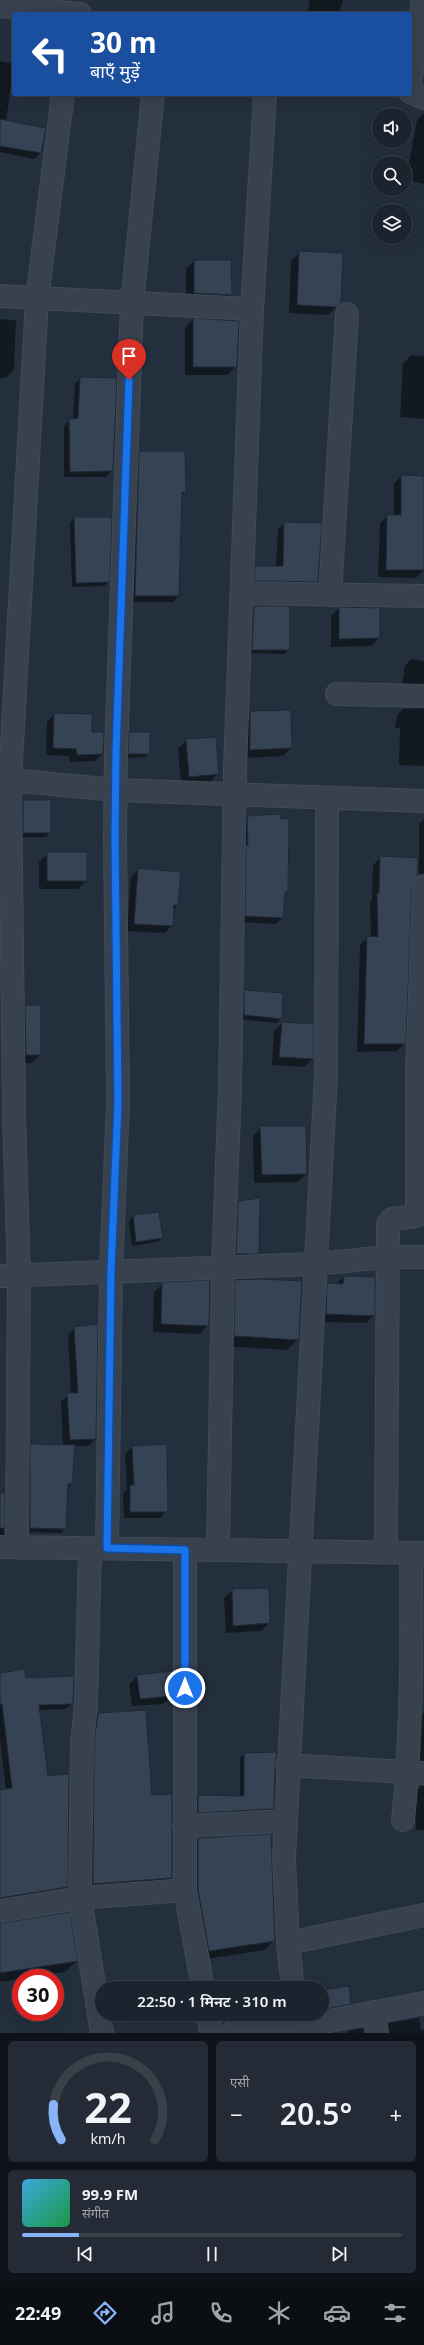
<!DOCTYPE html>
<html lang="hi">
<head>
<meta charset="utf-8">
<style>
  body { margin:0; font-family:"Noto Sans","Noto Sans Devanagari",sans-serif; background:#242b36; color:#f1f3f6; height:100vh; display:flex; flex-direction:column; font-size:15px; white-space:nowrap }
  * { box-sizing:border-box; margin:0 }
  p { font-size:13px; color:#a0a4aa }
  .icon { flex:none; width:22px; height:22px; fill:none; stroke:currentColor; stroke-width:2; stroke-linecap:round; stroke-linejoin:round }
  .map { position:relative; height:2033px; overflow:hidden }
  .sheet { display:flex; flex-direction:column; gap:8px; padding:8px; background:#0f1319; flex:1 }
  .sheet>* { flex:none }
  .hud { position:absolute; left:12px; top:12px; width:400px; height:84px; border-radius:4px; box-shadow:0 4px 16px #0002,0 0 0 1px #39404a; background:#1a4fa0; color:#fff; overflow:hidden }
  .fabs { position:absolute; left:372px; top:108px; display:grid; gap:8px }
  .fabs a { display:grid; place-items:center; width:40px; height:40px; border-radius:50%; background:#1b232e; box-shadow:0 4px 16px #0002,0 0 0 1px #39404a; font-size:20px }
  .speed { position:absolute; left:12px; top:1969px; display:flex; gap:8px; font-size:20px; font-weight:700; text-align:center }
  .speed>* { display:grid; place-content:center; width:52px; height:52px; border-radius:50%; background:#1b232e; box-shadow:0 4px 16px #0002,0 0 0 1px #39404a; line-height:1 }
  .speed .limit { border:6px solid #d22; background:#fff; color:#111 }
  .pin { position:absolute; display:grid; place-items:center; width:34px; height:34px; color:#fff; margin:-41px -17px; border-radius:50% 50% 50% 0; rotate:-45deg; box-shadow:0 0 4px #0007 }
  .pin .icon { rotate:45deg }
  .me { position:absolute; width:44px; margin:-22px; rotate:0deg; stroke-linejoin:round; filter:drop-shadow(0 0 3px #0008) }
  .turn { display:flex; align-items:center; gap:14px; height:84px; padding:0 12px; font-size:18px }
  .turn .icon { width:52px; height:52px; stroke-width:2.5 }
  .turn b { display:block; font-size:28px; line-height:34px }
  .big { font-size:30px; font-weight:600; line-height:1.1 }
  .sheet .card { flex:1; display:flex; flex-direction:column; justify-content:center; gap:6px; min-width:0; padding:0 14px; border-radius:6px; background:#242b36 }
  .sheet .dial { align-items:center; gap:0 }
  .dial svg { height:104px; overflow:visible; fill:none; stroke:#39404a; stroke-width:7; stroke-linecap:round; text-anchor:middle }
  .dial text { fill:#f1f3f6; stroke:none }
  .song { display:flex; align-items:center; gap:12px }
  .cover { width:48px; height:48px; border-radius:6px; background:linear-gradient(135deg,hsl(200 70% 55%),hsl(140 70% 35%)) }
  .played { height:4px; border-radius:2px; background:linear-gradient(90deg,#8ab4f8 15%,#39404a 15%) }
  .keys { display:flex; justify-content:space-around; direction:ltr }
  .heat { display:flex; justify-content:space-between; align-items:center; font-size:22px; direction:ltr }
  .sheet .tiles { flex:1; display:grid; gap:8px; grid-template-columns:1fr 1fr }
  .card:last-child { grid-column:span 2 }
  .trip { position:absolute; left:95px; top:1981px; width:234px; height:40px; border-radius:20px; background:#1b232e; box-shadow:0 4px 16px #0002,0 0 0 1px #39404a; font-weight:600; line-height:40px; text-align:center }
  .dock { display:flex; height:64px; justify-content:space-around; align-items:center; background:#0b0e12; color:#a0a4aa }
  .dock .icon { width:28px; height:28px }
  .dock .on { color:#8ab4f8 }
  .dock b { font-size:18px; color:#f1f3f6 }
  .map>svg:first-child { display:block }
</style>
</head>
<body>
<div class="map">
<svg width="424" height="2033" viewBox="0 0 424 2033">
  <rect width="100%" height="100%" fill="#242f3e"/>
  <path fill="#0007" d="M305,0h38l-4,14h-32l3,-13z
    M0,61l14,3 -8,57 39,8 -5,24 -6,6 -34,-7z
    M424,113v71l-18,-4 11,-60z
    M300,252l40,51 -12,12 -39,-2 2,-52z
    M194,261h36l1,34 -8,8 -37,-2v-32z
    M0,319l16,1 -2,50 -8,8h-6z
    M193,319l43,47 -8,9h-43v-47z
    M411,355l13,1v63l-24,-2 3,-53z
    M81,378l31,93 -6,6h-42v-51l6,-6h3l2,-36z
    M140,452l45,40 -4,4 -3,100 -5,6h-43l4,-144z
    M401,476l23,1v93l-8,8 -38,-1 2,-53 7,-8h7v-32z
    M74,518l35,63 -5,5 -32,1 -2,-64z
    M285,523l32,58 -6,7 -63,-1 1,-14 6,-6h21l2,-38z
    M254,607h35v42l-5,5 -36,-1 2,-42z
    M339,608l40,30 -8,8 -40,1v-31z
    M411,659l13,2v30l-23,-2 4,-23z
    M424,708v58l-25,-1 1,-37h-5l2,-13 6,-6z
    M250,712l41,36 -8,8 -41,2v-38z
    M55,714l36,19 11,21 -7,7 -25,1 -1,-6 -23,-1 1,-33z
    M130,733l19,20 -4,4 -20,1v-21z
    M186,740l32,33 -8,9 -29,2 -3,-35z
    M23,801l27,32 -4,4h-27v-32z
    M247,817l40,74 -3,4 -2,23 -6,6 -37,-2 2,-99z
    M424,819v57h-5v-52z
    M48,853l38,28 -8,8h-39v-27z
    M381,857l36,2v16l-6,10 -6,158 -8,8 -40,1 3,-107 8,-8h3l-1,-35 2,-2 1,-35z
    M138,869l40,36 -5,5 -1,16 -8,7 -37,-2 4,-54z
    M244,992l37,26 -4,5 -37,-4v-23z
    M26,1006l14,48 -8,9h-14l-1,-49z
    M282,1023l31,2v34l-9,8 -32,-2 2,-34z
    M261,1127l45,47 -8,8 -44,1 -1,-47z
    M239,1202l19,51 -4,5h-22l2,-52z
    M158,1213l4,25 -5,4 -25,4 -3,-25 4,-5z
    M344,1277l30,38 -8,8 -48,-1 1,-30 9,-8h8z
    M236,1281l62,58 -11,11 -63,-4 1,-54z
    M163,1283l45,42 -8,9 -47,-2 1,-40z
    M75,1328l20,111 -7,7h-14l-3,38 -4,4 -2,40 -4,5 -35,-1v-82l5,-5 32,1 -2,-45 10,-7 -3,-59z
    M132,1447l35,64 -7,7h-36l-1,-25 4,-4 -2,-35z
    M0,1499h4v35l-4,4z
    M268,1589l1,34 -8,8 -35,2 -2,-35 9,-8z
    M0,1674l25,5 47,24 -6,6 -27,1 8,67 20,110 -7,6 -60,10v-112l6,-1 -6,-51z
    M138,1676l34,19 -9,9 -31,2 -3,-22z
    M423,1713h1v56l-10,-2 2,-47z
    M98,1714l53,82 21,82 -8,8 -79,6 5,-170z
    M244,1754l30,10 -1,45 -4,4 -75,4v-17l4,-4 42,1v-39z
    M421,1786h3v44h-8l-2,-37z
    M270,1835l4,105 -9,10 -65,10 -11,-112 9,-9z
    M0,1924l77,37 -12,11 -65,10z
    M322,1991l28,13 -4,4 -24,5z
    M419,2018l2,12 3,-1v4h-41v-4l6,-6z
    M363,2028l1,5h-18l2,-2z"/>
  <path fill="#364354" stroke="#1f2835" d="M0,119l46,9 -5,25 -41,-7z
    M299,251l44,2 -2,50 -4,4 -40,-2z
    M194,260h37l1,35 -38,-2z
    M193,318l46,3 -2,46h-44z
    M80,377l37,1 -4,93 -43,1 -1,-53 9,-1z
    M139,451h46l1,41h-4l-3,104h-44z
    M401,475l23,1v94h-38l1,-55h14z
    M74,517h38l-2,65 -34,1z
    M284,522l38,1 -4,59 -64,-1 1,-15h28z
    M254,606h36v44h-38z
    M339,607l41,1v30l-41,1z
    M291,710l1,38 -42,2v-39z
    M54,713l38,1v18h12l-1,22 -26,1 -1,-6 -23,-1z
    M129,732h21v22h-22z
    M216,737l3,37 -30,3 -3,-38z
    M23,800h28v33h-28z
    M281,814v5l8,-1 -1,74h-3l-2,26 -38,-2 1,-71h2l-1,-29z
    M47,852h40v29h-40z
    M380,856l38,2 -1,18 -5,10 -6,158h-42l3,-108 11,1 -1,-44h2z
    M138,868l43,4 -3,33h-4l-1,21 -39,-2z
    M244,990l39,3 -1,26 -38,-4z
    M25,1005h16v50h-15z
    M282,1022l32,2v35l-35,-2z
    M260,1126h46l1,48 -45,1z
    M260,1198l-1,56h-23l2,-53z
    M159,1212l4,26 -27,4 -3,-27z
    M344,1276l31,1v39l-49,-2 1,-31 16,1z
    M260,1279l42,2 -3,59 -65,-4 1,-56z
    M210,1280l-1,46 -48,-2 1,-42z
    M98,1324l-2,115 -26,1 -3,-47h11l-4,-66z
    M30,1444l45,1 -3,39h-4l-2,45 -36,-1z
    M167,1444l1,68h-38v-27h4l-2,-39z
    M0,1493h5v35h-5z
    M269,1588l1,35 -37,3 -1,-37z
    M24,1669l2,9 48,-2 -1,28 -34,1 9,71 21,-2 -1,113 -68,11v-108l12,-2 -10,-84h-2v-31z
    M172,1671v25l-32,3 -3,-24z
    M146,1710l6,85 20,-1v84l-79,6 1,-140 4,-31z
    M277,1752l-2,12 -1,45 -76,4v-18l46,1v-43z
    M271,1834l4,107 -66,10 -11,-62v-51z
    M70,1912l8,49 -78,12v-50z
    M349,1986l2,18 -29,6v-20z"/>
  <g fill="none" stroke-linecap="round" stroke-linejoin="round">
    <g stroke="#414a57" stroke-width="24">
      <path id="minor" d="M0,6l80,8
        M410,84l13,-84
        M410,92l14,6
        M0,296l252,13
        M242,593l182,3
        M330,595l17,-281
        M337,694l87,2
        M0,779l115,11 309,11
        M0,1276l314,-12 74,-7h36
        M0,1547l424,6
        M17,1548l2,-273 -5,-159 -4,-336 27,-481 26,-205
        M107,1548l4,-277 7,-168 -3,-266 1,-85 16,-449 21,-209
        M90,1549l-4,155 -4,39 -2,155 22,135
        M185,1550v340l18,98
        M218,1550l5,-283 7,-180 5,-318 17,-460 13,-215
        M386,1552l2,-328 4,-5 24,-3 1,-4v-138l7,-188
        M287,1765l137,8
        M403,1820c9,-89 9,-177 8,-267
        M184,1826l101,-5
        M0,1911l80,-13 105,-8
        M288,1943l136,-28
        M293,1988l-5,-45 -4,-86 42,-782 1,-277
        M374,2012l3,21
        M208,2014l3,19
        M232,2033l65,-6 127,-24"/>
    </g>
    <use href="#minor" stroke="#38414e" stroke-width="22"/>
  </g>
  <g fill="none" stroke-linecap="round" stroke-linejoin="round">
    <g stroke="#114b97" stroke-width="10">
      <path id="route" d="M129,380l-13,372 -1,85 3,266 -7,168 -4,277 78,2v138"/>
    </g>
    <use href="#route" stroke="#1a73e8" stroke-width="7"/>
  </g>
</svg>
<div class="fabs">
<a><svg class="icon" aria-label="sound" viewBox="0 0 24 24"><path d="M4 9h4l5-4v14l-5-4H4zM17 9q2 3 0 6"/></svg></a>
<a><svg class="icon" aria-label="search" viewBox="0 0 24 24"><circle cx="10" cy="10" r="6"/><path d="M15 15l6 6"/></svg></a>
<a><svg class="icon" aria-label="layers" viewBox="0 0 24 24"><path d="M12 4l9 5-9 5-9-5zM3 14l9 5 9-5"/></svg></a>
</div>
<div class="speed"><div class="limit">30</div></div>
<div class="pin" style="left:129px;top:380px;background:#d93025"><svg class="icon" aria-label="arrive" viewBox="0 0 24 24"><path d="M6 21V4h12l-3 4 3 4H6"/></svg></div>
<svg class="me" style="left:185px;top:1688px" viewBox="-20 -20 40 40"><circle r="17" fill="#1a73e8" stroke="#fff" stroke-width="3"/><path d="M0-11L8 9 0 5-8 9z" fill="#fff"/></svg>
<div class="trip">22:50 · 1 मिनट · 310 m</div>
<div class="hud">
<div class="turn"><svg class="icon" aria-label="left" viewBox="0 0 24 24"><path d="M17 20v-9H6M10 6l-5 5 5 5"/></svg><div><b>30 m</b>बाएँ मुड़ें</div></div>
</div>
</div>
<section class="sheet">
<div class="tiles">
<div class="card dial"><svg viewBox="0 0 100 80">
<path d="M14 69A42 42 0 1 1 86 69"/>
<path d="M14 69A42 42 0 0 1 8 42" stroke="#8ab4f8"/>
<text x="50" y="56" font-size="32" font-weight="700">22</text>
<text x="50" y="72" font-size="11">km/h</text>
</svg></div>
<div class="card"><p>एसी</p>
<div class="heat"><a>−</a><b class="big">20.5°</b><a>+</a></div>
</div>
<div class="card">
<div class="song"><i class="cover"></i><div><b>99.9 FM</b><p>संगीत</p></div></div>
<div class="played"></div>
<div class="keys"><svg class="icon" aria-label="previous" viewBox="0 0 24 24"><path d="M18 5L8 12l10 7zM5 5v14"/></svg><svg class="icon" aria-label="pause" viewBox="0 0 24 24"><path d="M8 5v14M16 5v14"/></svg><svg class="icon" aria-label="next" viewBox="0 0 24 24"><path d="M6 5l10 7-10 7zM19 5v14"/></svg></div>
</div>
</div>
</section>
<nav class="dock">
<b>22:49</b>
<svg class="icon on" aria-label="directions" viewBox="0 0 24 24"><path d="M12 3l9 9-9 9-9-9zM9 14v-3h6M13 9l2 2-2 2"/></svg>
<svg class="icon" aria-label="music" viewBox="0 0 24 24"><path d="M9 18V5l10-2v13"/><circle cx="6" cy="18" r="3"/><circle cx="16" cy="16" r="3"/></svg>
<svg class="icon" aria-label="phone" viewBox="0 0 24 24"><path d="M5 4h4l2 5-3 2q2 4 5 5l2-3 5 2v4C11 20 4 13 5 4z"/></svg>
<svg class="icon" aria-label="climate" viewBox="0 0 24 24"><path d="M12 3v18M4 7l16 10M4 17L20 7"/></svg>
<svg class="icon" aria-label="car" viewBox="0 0 24 24"><path d="M5 17H2v-5l4-1 3-4h7l3 4 3 1v5h-3M9 17h6M6 11h13"/><circle cx="7" cy="17" r="2"/><circle cx="17" cy="17" r="2"/></svg>
<svg class="icon" aria-label="filters" viewBox="0 0 24 24"><path d="M4 7h16M4 17h16"/><circle cx="9" cy="7" r="2"/><circle cx="15" cy="17" r="2"/></svg>
</nav>
</body>
</html>
